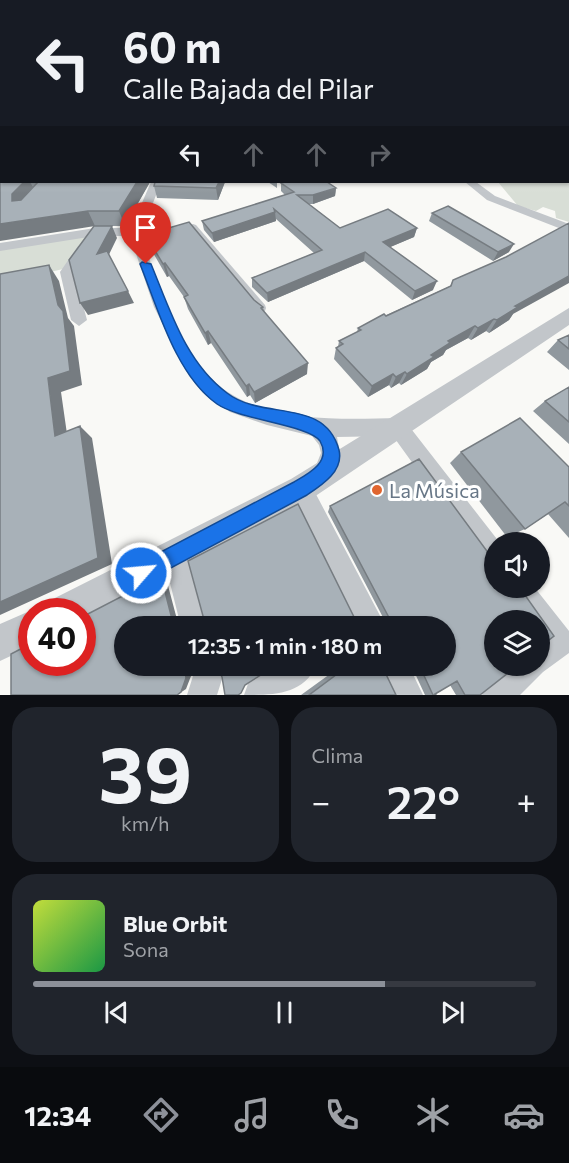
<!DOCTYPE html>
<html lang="es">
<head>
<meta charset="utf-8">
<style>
  body { margin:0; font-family:Commissioner,sans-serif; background:#20242c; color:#f1f3f6; height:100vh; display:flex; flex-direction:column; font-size:22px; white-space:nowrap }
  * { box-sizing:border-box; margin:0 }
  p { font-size:20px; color:#9ea1a6 }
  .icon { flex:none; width:33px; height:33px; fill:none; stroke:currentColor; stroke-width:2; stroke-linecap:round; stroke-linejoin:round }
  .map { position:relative; height:695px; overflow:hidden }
  .drawer { display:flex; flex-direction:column; gap:12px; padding:12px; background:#0d0f14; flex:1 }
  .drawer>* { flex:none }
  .guide { position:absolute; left:0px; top:0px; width:570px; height:183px; box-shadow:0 2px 4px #0004; background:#171b24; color:#f1f3f6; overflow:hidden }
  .tools { position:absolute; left:484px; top:532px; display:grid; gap:12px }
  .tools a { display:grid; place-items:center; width:66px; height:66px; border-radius:50%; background:#171b24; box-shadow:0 2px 4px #0004; font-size:30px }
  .speed { position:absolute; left:18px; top:598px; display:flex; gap:12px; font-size:30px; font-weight:700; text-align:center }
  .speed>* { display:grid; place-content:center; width:78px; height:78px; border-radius:50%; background:#171b24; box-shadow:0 2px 4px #0004; line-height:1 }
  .speed .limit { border:9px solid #d22; background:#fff; color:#111 }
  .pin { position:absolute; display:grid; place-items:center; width:51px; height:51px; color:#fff; margin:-62px -26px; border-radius:50% 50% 50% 0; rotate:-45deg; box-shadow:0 0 6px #0007 }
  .pin .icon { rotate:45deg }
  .me { position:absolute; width:66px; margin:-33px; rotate:63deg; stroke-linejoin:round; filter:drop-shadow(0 0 4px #0008) }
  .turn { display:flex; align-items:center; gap:21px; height:126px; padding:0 24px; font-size:27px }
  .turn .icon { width:78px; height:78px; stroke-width:2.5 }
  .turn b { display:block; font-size:42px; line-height:51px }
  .lanes { display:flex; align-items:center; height:57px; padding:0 24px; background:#0003; justify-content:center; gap:30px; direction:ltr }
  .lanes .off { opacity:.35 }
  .big { font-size:45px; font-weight:600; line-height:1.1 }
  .drawer .card { flex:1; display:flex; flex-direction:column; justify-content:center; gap:9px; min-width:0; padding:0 21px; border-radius:24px; background:#20242c }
  .drawer .dial { align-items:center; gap:0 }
  .dial b { font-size:78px; line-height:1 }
  .song { display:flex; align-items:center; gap:18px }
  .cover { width:72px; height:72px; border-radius:9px; background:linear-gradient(135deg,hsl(70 70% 55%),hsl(140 70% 35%)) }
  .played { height:6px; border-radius:3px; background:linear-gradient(90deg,#8c9099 70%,#363941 70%) }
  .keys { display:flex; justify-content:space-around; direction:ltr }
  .heat { display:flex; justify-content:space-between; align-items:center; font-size:33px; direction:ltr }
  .drawer .tiles { flex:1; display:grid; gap:12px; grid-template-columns:1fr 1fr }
  .card:last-child { grid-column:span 2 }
  .trip { position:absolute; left:114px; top:616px; width:342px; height:60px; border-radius:30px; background:#171b24; box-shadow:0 2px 4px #0004; font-weight:600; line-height:60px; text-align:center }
  .tab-bar { display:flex; height:96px; justify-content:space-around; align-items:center; background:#090b0e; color:#9ea1a6 }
  .tab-bar .icon { width:42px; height:42px }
  .tab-bar .active { color:#8c9099 }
  .tab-bar b { font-size:27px; color:#f1f3f6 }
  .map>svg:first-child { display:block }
</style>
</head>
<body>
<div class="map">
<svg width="569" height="695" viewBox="0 0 569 695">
  <rect width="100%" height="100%" fill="#f9f9f6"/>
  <path fill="#d8ded6" d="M569,172v50l-13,-4 -1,-7 -12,-4 -7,4 -18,-5 -20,-24h70z
    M87,235l-24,34 -63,15v-34z"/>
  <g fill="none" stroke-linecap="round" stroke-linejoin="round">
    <g stroke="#b5babf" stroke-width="2">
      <path id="secondary" d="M568,158h1v8h-1z"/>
    </g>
    <path fill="#c2c6ca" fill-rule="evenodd" d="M193,224l3,1 69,80 1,3 -1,3h-8l-67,-82v-4z"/>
    <path fill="#c2c6ca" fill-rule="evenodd" d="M568,98h1v4h-1z
      M151,182h10l-19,50 2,13c18,46 35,104 72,138 46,41 126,36 182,35l7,3 95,122h-5v25l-9,-3 -93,-129 -56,1 4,22 -9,22 -8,3 -8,-3 -3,-8 8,-20 -2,-8 -7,-9 -45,-11 -37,-13 -27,-19 -14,-17 -35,-69 -24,-71h-35l-95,15v-8l95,-15h36z
      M465,182h11l19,14 74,28v8l-82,-32z
      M83,245l6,4 -15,23 13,48 -8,6 -8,-6 -11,-48 18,-26z
      M301,478l8,3 77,146h-28l-68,-138 3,-8z
      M175,543l9,3 3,9 22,72h-28l-18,-72 3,-9z
      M506,588h29l34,43v22l-26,19 -23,23h-38l4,-11 23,-18h31v-45h-12z
      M191,666h28l4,10 -6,19h-30l6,-19z
      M276,666h40c-13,29 -43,29 -72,29l4,-11z
      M379,666h30l14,29h-31z"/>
    <path fill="#c2c6ca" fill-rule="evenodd" d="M569,308v17l-258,174 -229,121v-8h-36l5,-12 240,-121z
      M32,610l6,2h-6v34l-32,15v-37z"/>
    <use href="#secondary" fill="#fff" fill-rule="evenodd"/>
  </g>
  <path fill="#90989e" d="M2,182h148l-25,44h-30z
    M155,182h70l-7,18 -61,-2 -3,-12z
    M268,182h9v6z
    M281,183l55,5 -1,8 -22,8h-4l31,24h77l-3,9 -24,10 43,43 -21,10 -48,-39 -96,41 -16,-15v-9l62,-25 -38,-34v2l-62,21 -10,-12 -2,-9 83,-26 -4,-4z
    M432,213l77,39 -16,9 -64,-40z
    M148,234l115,73 1,4 43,63 -52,29 -5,-8 -3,2 -36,-54 -3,2 -20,-36 -4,-12 -15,-21 -2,1 -15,-26 -4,-12 2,-1z
    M453,280l60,34 -4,6 -20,13 -3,-2 -15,9 -3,-2 -22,12 -3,5 -12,7 -4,7 -26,16 -2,-2 -8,5 -2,-3 -21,12 -34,-38 2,-11 2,-1 1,-6 18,-9 1,-4 92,-42z
    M569,335v35l-22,-18 11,-12z
    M569,387v57l-36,-33 12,-10z
    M461,452l108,15v71l-21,-24 -23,15 -18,8 -57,-74z
    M419,459l76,103v26h25l34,48 -14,11v-26h-45v45h22l-37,29h-24l-6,-10 -15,9 1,1h-11l-13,-28 -29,1 13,27h-95l40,-29h105v-39h-58l-60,-115 2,-6z"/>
  <path fill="#767c81" d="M24,182h6l6,10 -15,24 -9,-15v-7z
    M137,182h13l-25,44 -6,-15z
    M219,182h6l-7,18 -2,-12z
    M336,188l-1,8 -22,8v-9z
    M88,211l7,15 -95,15v-17z
    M275,212l1,9 -62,21 -2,-9z
    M112,226l5,12 -14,29 -6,-13z
    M417,228l-3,9 -33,14 2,-9z
    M514,244l-5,8 -16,9 5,-9z
    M365,252l-1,9 -96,41 -1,-9z
    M165,263l4,13 -2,1 -4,-13z
    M49,265l10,16 9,37 6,8 8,59 -21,7 8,56 -14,-12 -7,-58 10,-73z
    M569,276v7l-56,31 -4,6 -20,13 8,-13 18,-14z
    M437,281l-4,9 -21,10 3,-9z
    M128,291l6,12 -46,12 -8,-12z
    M494,319l-8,12 -15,9 7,-12z
    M475,326l-7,12 -22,12 -3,5 -12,7 -4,7 -26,16 6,-11 24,-19 17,-14z
    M208,331l3,12 -3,2 -3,-12z
    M308,363l-1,11 -52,29 -1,-11z
    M405,372l-6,11 -8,5 5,-11z
    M393,374l-4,11 -21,12 4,-11z
    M249,384l1,11 -3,2 -1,-11z
    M80,426l12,12 20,126 -112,51v-13z
    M161,576l5,2 13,49h-5z
    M184,666h5l2,10 -5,13 -9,6z"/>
  <path fill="#a8b1b8" stroke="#767c81" stroke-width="1.5" d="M0,95h2v87h22l-12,12v7l9,-1 17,-18h99l-18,29h-31l-88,13z
    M155,182h64l-3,6 -62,-2z
    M285,182h42l9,6 -23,7h-16l43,33 48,-19 29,19 -34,14 54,39 -22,10 -50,-39 -98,41 -15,-15 70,-28 -48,-41 1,3 -63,21 -10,-12 92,-29 -13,-9z
    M448,206l66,38 -16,8 -66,-39z
    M189,222l65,78 9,7 -2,1 47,55 -54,29 -5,-8 -3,2 -38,-55 -3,2 -21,-36 4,-2 -23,-32 -2,1 -15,-25 3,-1 -3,-4z
    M569,223v53l-54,30 3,1 -21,13 -3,-1 -16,9 -3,-2 -27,15 2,2 -19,12 3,2 -27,17 -2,-2 -9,5 -3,-3 -21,12 -36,-38 7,-4 -4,-3 22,-11 -3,-2 26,-14 2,2 65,-30 2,-6 53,-23z
    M94,226h18l-15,28 10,-3 21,40 -48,12 -11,-43z
    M49,265l9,40 5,6 7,60 -22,7 7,58 25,-10 18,132 -98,44v-328z
    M569,335v14l-11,-9z
    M569,387v35l-24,-21z
    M520,418l49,49v39l-4,-4 -40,27 -64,-77z
    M419,459l76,103v26h25l34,48 -14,11v-26h-45v45h22l-37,29h-15l-8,-14 -22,13 1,1h-3l-13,-28 -37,1 13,27h-87l39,-29h98v-39h-52l-64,-121z
    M298,504l56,113 -16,10h-132l-18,-66z
    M161,576l13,51h-50v39h60l2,12 -5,14 -4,3h-166v-41l21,-11v20h50v-46z
    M216,666h59l-30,19 -4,8 -3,2h-13l-3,-18z"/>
  <linearGradient id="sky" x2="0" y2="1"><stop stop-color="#97bbdd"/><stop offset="0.49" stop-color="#fcfcfb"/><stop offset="1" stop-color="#fcfcfb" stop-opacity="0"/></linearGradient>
  <rect width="569" height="193" fill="url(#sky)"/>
  <path fill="#1a73e8" stroke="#114b97" stroke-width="1.5" d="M142,262l9,2c19,46 35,99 76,129 36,28 98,4 112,57 5,21 -17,35 -32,45l-166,89 -7,-4 -4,-7 4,-7 160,-84c14,-8 38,-20 26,-41 -11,-16 -80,-21 -103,-37 -41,-29 -59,-95 -77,-140z"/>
  <circle fill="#e0652f" stroke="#fff" stroke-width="2" cx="377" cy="490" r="6"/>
  <g text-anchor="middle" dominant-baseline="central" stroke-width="6" stroke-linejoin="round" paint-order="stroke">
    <g font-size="20" fill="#687787" stroke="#fff" text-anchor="start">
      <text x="389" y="490">La Música</text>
    </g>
  </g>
</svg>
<div class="tools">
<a><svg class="icon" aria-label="sound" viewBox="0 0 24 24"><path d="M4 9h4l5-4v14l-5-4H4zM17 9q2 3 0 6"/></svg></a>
<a><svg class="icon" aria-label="layers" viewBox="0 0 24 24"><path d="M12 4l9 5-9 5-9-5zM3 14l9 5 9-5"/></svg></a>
</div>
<div class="speed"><div class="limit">40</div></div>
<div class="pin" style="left:146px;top:264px;background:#d93025"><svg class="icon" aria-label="arrive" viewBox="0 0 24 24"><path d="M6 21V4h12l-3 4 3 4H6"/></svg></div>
<svg class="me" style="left:141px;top:573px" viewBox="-20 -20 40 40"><circle r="17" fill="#1a73e8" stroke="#fff" stroke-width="3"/><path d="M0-11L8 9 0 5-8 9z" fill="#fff"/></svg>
<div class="trip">12:35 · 1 min · 180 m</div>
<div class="guide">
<div class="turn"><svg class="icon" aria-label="left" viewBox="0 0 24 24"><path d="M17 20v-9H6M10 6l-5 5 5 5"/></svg><div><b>60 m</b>Calle Bajada del Pilar</div></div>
<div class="lanes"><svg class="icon" aria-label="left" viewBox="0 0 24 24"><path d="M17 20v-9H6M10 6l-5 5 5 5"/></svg><svg class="icon off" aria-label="ahead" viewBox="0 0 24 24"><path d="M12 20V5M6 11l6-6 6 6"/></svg><svg class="icon off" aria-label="ahead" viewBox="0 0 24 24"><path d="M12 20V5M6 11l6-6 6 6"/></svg><svg class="icon off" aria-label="right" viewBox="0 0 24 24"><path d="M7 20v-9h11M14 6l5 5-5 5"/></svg></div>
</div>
</div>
<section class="drawer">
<div class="tiles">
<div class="card dial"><b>39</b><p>km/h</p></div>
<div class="card"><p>Clima</p>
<div class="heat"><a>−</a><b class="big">22°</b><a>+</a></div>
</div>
<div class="card">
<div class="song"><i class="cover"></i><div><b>Blue Orbit</b><p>Sona</p></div></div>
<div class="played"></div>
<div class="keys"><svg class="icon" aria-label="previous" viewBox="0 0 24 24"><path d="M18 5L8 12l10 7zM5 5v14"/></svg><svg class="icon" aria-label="pause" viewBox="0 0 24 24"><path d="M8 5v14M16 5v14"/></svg><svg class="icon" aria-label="next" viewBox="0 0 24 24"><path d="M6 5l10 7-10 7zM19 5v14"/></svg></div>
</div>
</div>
</section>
<nav class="tab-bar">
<b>12:34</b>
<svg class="icon active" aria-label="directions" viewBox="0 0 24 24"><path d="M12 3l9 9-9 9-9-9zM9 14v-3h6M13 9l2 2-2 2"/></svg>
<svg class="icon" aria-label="music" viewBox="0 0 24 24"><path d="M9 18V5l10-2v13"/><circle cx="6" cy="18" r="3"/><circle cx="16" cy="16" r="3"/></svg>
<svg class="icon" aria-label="phone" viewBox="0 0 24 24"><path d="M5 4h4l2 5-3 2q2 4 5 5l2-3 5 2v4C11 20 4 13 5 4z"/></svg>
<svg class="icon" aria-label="climate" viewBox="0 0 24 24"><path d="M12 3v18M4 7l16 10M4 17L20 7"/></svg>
<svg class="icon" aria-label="car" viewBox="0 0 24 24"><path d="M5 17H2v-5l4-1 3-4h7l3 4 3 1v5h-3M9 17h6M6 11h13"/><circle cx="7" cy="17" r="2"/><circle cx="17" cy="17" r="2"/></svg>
</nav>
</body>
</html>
